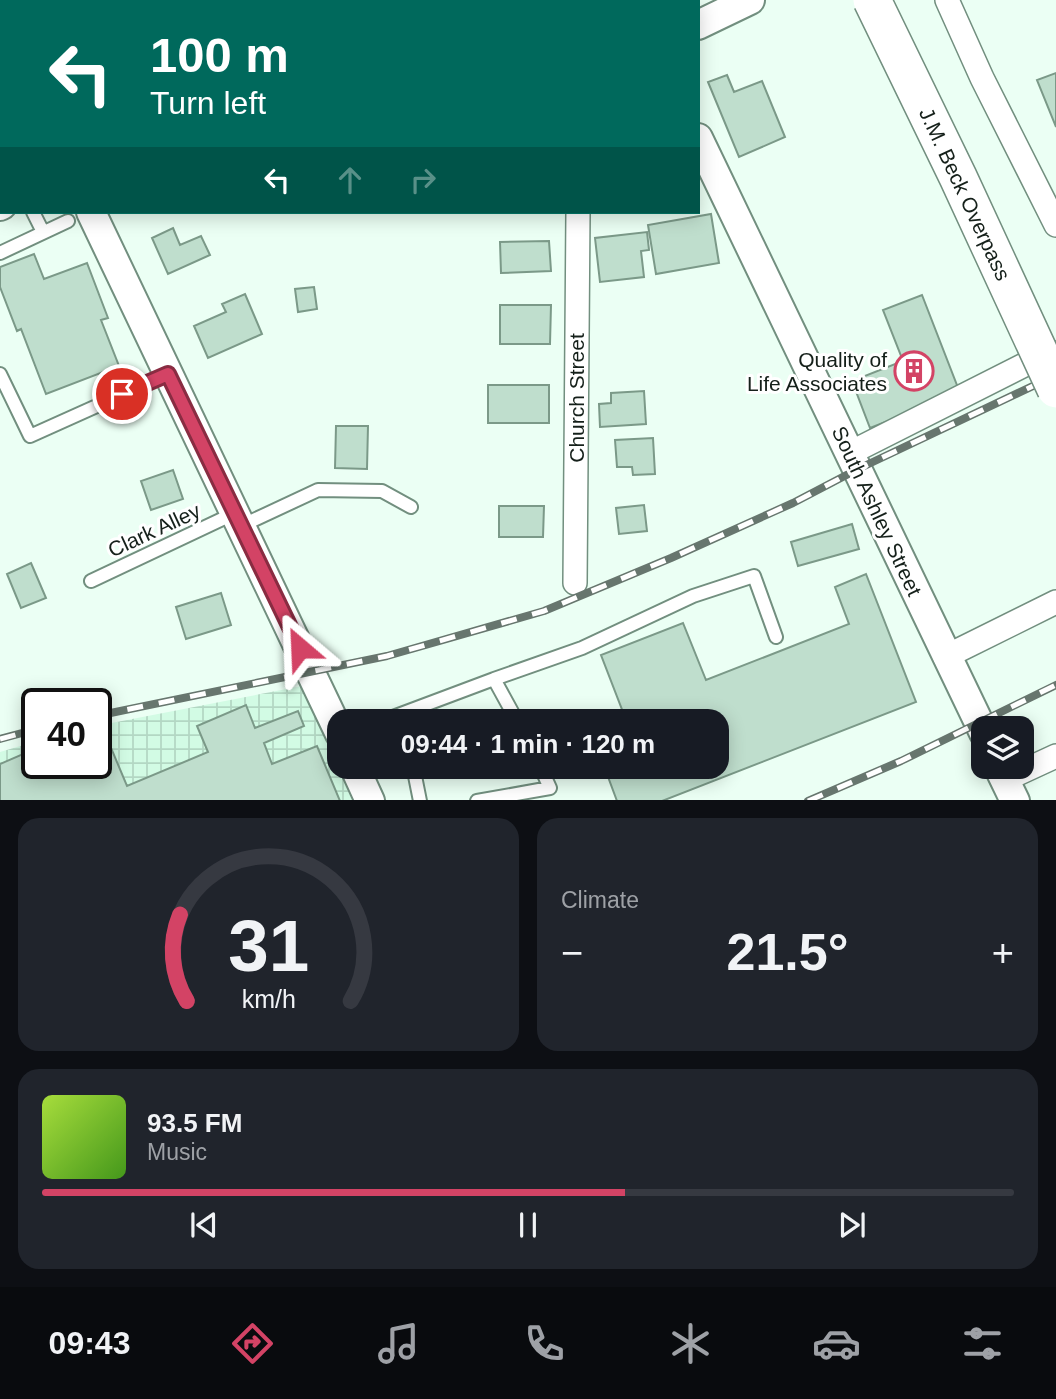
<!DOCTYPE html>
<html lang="en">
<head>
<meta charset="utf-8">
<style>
  body { margin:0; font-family:Helvetica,sans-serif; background:#20242c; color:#f1f3f6; height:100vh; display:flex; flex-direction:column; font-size:26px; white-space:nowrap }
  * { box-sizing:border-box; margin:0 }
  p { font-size:23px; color:#9ea1a6 }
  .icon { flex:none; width:38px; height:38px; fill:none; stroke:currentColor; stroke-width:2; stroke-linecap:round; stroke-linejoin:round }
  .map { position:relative; height:800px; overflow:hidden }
  .side { display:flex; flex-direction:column; gap:18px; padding:18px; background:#0d0f14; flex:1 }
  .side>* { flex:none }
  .top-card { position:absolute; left:0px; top:0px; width:700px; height:214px; box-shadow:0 4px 18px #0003; background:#00695c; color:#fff; overflow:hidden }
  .controls { position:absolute; left:971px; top:716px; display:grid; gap:14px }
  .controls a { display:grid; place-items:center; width:63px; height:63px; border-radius:14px; background:#171b24; box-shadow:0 4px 18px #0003; font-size:35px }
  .speed { position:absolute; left:21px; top:688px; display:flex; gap:14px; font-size:35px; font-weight:700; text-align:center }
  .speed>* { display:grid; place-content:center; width:91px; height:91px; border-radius:50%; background:#171b24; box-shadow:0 4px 18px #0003; line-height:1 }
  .speed .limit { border:4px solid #111; border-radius:10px; background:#fff; color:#111 }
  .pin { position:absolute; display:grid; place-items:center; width:60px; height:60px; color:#fff; margin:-30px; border:4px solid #fff; border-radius:50%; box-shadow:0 2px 7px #0007 }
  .me { position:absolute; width:77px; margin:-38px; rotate:334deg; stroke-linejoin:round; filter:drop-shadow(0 0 5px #0008) }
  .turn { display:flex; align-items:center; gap:24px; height:147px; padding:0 35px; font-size:32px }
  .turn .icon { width:91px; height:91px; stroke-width:2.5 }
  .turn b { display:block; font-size:49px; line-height:60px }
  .lanes { display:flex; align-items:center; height:66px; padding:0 35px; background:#0003; justify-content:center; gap:35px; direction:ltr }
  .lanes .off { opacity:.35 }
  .big { font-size:52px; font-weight:700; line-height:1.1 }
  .side .card { flex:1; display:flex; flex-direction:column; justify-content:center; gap:10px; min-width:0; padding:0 24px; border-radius:21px; background:#20242c }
  .side .dial { align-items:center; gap:0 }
  .dial svg { height:182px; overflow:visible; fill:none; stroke:#363941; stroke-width:7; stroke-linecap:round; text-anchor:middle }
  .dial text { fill:#f1f3f6; stroke:none }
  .song { display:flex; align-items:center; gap:21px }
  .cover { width:84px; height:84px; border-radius:10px; background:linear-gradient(135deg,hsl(80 70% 55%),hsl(100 70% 35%)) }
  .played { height:7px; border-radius:4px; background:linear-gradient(90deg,#d34365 60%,#363941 60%) }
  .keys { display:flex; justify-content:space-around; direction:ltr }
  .heat { display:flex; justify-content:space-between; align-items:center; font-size:38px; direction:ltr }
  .side .tiles { flex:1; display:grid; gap:18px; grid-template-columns:1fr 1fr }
  .card:last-child { grid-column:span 2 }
  .trip { position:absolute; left:327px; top:709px; width:402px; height:70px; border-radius:21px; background:#171b24; box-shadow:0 4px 18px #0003; font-weight:700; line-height:70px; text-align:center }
  .menu { display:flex; height:112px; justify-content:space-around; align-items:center; background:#090b0e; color:#9ea1a6 }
  .menu .icon { width:49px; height:49px }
  .menu .on { color:#d34365 }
  .menu b { font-size:32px; color:#f1f3f6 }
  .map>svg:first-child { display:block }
</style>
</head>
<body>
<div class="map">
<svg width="1056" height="801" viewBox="0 0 1056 801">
  <defs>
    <pattern id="industrial-grid" width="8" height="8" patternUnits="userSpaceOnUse" patternTransform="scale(1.75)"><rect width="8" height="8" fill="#d2fbe4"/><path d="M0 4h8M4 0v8" fill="none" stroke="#b3d7c3"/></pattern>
    <pattern id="park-crowns" width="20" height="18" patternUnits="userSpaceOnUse" patternTransform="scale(1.75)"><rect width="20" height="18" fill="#b2efce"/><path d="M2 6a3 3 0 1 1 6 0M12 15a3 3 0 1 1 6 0" fill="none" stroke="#98cdb0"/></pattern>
  </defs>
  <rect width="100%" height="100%" fill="#ebfff4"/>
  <path fill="url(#industrial-grid)" d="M302,686l50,114 -352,1v-49l37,-11v22h59v-37z"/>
  <path fill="url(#park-crowns)" d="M354,0h255l1,2h-255z"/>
  <path fill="#bfdecd" stroke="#7b9988" stroke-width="2" d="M1056,73v54l-19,-47z
    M727,75l7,17 28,-11 23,56 -46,20 -31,-75z
    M711,214l8,49 -63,11 -8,-49z
    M173,228l7,17 21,-9 9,19 -42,19 -16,-36z
    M647,232l2,18 -8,1 3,26 -44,5 -5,-44z
    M549,241l2,30 -50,2 -1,-31z
    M34,254l10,25 43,-16 21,55 -7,2 18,46 -73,28 -25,-65 -4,2 -17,-44v-20z
    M314,287l3,22 -19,3 -3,-23z
    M245,294l17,40 -54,24 -14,-32 32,-14 -4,-8z
    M922,295l38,98 -90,35 -18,-47 51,-20 -20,-51z
    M500,305h51l-1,39h-50z
    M488,385h61v38h-61z
    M644,391l2,33 -46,3 -1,-23 12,-1v-10z
    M336,426h32l-1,43 -32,-1z
    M653,438l2,36 -22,1 -1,-8h-15l-2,-27z
    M173,470l10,29 -32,11 -10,-29z
    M644,505l3,26 -28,3 -3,-26z
    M499,506h45l-1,31h-44z
    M852,524l7,25 -61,17 -7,-24z
    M31,563l15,35 -25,10 -14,-34z
    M866,574l50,128 -254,99h-45l-13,-35h114v-45h-95l3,-1 -25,-65 82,-32 23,57 143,-56 -14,-37z
    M221,593l10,32 -45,14 -10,-32z
    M246,705l9,23 43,-17 6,15 -40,17 8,21 45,-18 23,55h-340v-37l37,-16v15h59v-15l13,-5 18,43 81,-34 -11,-26z"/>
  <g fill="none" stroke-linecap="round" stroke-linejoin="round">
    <g stroke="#728f7f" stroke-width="16">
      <path id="service" d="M33,212l10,20
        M0,253l68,-32
        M0,374l30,62 138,-62
        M241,526l77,-36 64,1 29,16
        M91,581l144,-68
        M494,679l88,-31 111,-52 61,-20 22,61
        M382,721l112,-42 23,42
        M420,801l-6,-30 15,-5
        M477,801l73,-13 -10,-22"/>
    </g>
    <g stroke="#728f7f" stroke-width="26">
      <path id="minor" d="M947,0l35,78 74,147
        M145,2v-2
        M850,453l200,-101
        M575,583l3,-371
        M945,657l111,-55
        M1004,780l52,-24"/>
    </g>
    <g stroke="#728f7f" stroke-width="32">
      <path id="tertiary" d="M631,0l1,2
        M0,20l2,4
        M698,25l52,-25
        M698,138l286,595
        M0,206l2,-1
        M91,212l249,522
        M354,766l16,35
        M998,766l17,35"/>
    </g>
    <use href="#service" stroke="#fff" stroke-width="12"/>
    <use href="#minor" stroke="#fff" stroke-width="23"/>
    <use href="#tertiary" stroke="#fff" stroke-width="28"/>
    <g stroke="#67766e" stroke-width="8">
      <path id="rail" d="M96,716l291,-60 157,-45 127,-53 122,-55 65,-34 198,-94
        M0,739l37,-10
        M808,801l93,-40 155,-76"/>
    </g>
    <use href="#rail" stroke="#fff" stroke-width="5" stroke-dasharray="16" stroke-linecap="butt"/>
    <g stroke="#728f7f" stroke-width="40" stroke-linecap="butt">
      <path id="primary-bridge" d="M872,0l86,177 98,212"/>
    </g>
    <use href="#primary-bridge" stroke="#fff" stroke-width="37"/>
  </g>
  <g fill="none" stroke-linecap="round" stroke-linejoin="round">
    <g stroke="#892c42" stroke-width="18">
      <path id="route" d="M122,394l46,-20 132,274"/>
    </g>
    <use href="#route" stroke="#d34365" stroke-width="12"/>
  </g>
  <defs>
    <g id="building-ring" transform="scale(2.0125)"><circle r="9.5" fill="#fff" stroke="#d34365" stroke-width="1.5"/><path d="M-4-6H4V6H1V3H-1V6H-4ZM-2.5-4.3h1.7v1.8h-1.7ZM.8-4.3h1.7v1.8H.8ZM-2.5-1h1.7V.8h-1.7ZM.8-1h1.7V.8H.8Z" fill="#d34365"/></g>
  </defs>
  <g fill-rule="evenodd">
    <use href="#building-ring" x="914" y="371"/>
  </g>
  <g text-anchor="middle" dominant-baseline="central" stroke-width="6" stroke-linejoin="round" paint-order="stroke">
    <g font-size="21" fill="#15201a" stroke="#fff">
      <text transform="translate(965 194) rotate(65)">J.M. Beck Overpass</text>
      <text transform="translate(576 398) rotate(-90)">Church Street</text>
      <text transform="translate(877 511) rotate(65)">South Ashley Street</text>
      <text transform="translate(154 530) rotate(-25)">Clark Alley</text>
    </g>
    <g font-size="21" fill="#15201a" stroke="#fff" text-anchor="end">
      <text x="887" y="359">Quality of<tspan x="887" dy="24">Life Associates</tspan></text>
    </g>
  </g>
</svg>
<div class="controls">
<a><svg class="icon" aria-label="layers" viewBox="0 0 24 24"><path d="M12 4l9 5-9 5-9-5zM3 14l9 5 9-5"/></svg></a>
</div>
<div class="speed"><div class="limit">40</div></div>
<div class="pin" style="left:122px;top:394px;background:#d93025"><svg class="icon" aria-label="arrive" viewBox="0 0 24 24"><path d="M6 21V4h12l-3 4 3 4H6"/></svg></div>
<svg class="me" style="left:300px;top:648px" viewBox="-20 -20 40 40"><path d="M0-17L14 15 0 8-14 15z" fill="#d34365" stroke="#fff" stroke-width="4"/></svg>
<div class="trip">09:44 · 1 min · 120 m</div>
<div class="top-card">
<div class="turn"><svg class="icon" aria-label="left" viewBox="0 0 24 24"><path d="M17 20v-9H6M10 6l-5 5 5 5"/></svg><div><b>100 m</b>Turn left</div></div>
<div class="lanes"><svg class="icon" aria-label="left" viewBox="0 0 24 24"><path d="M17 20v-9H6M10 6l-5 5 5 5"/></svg><svg class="icon off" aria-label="ahead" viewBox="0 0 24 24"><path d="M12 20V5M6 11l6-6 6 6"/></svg><svg class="icon off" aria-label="right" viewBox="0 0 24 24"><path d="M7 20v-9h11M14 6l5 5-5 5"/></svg></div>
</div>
</div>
<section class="side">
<div class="tiles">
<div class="card dial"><svg viewBox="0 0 100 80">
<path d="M14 69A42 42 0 1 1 86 69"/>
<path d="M14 69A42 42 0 0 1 11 31" stroke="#d34365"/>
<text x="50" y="56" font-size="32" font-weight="700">31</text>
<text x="50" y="72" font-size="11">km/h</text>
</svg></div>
<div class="card"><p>Climate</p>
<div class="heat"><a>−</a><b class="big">21.5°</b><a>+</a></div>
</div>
<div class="card">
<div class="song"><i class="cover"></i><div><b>93.5 FM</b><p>Music</p></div></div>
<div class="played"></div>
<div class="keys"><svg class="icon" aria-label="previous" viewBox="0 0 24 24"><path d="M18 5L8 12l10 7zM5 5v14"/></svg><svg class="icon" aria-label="pause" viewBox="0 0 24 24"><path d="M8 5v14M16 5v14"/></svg><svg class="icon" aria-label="next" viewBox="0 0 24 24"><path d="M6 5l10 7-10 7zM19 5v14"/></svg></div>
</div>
</div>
</section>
<nav class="menu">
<b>09:43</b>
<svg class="icon on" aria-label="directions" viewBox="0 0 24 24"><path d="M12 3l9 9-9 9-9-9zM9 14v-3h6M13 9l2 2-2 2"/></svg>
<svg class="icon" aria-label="music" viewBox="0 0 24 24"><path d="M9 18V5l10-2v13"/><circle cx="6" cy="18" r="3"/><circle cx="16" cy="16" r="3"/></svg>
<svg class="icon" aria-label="phone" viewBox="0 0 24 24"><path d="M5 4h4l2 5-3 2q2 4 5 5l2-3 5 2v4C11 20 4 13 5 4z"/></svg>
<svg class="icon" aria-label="climate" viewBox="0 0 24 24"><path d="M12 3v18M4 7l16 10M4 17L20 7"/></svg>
<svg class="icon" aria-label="car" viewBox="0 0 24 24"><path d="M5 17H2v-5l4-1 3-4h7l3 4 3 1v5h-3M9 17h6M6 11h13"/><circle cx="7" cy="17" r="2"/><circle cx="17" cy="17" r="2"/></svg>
<svg class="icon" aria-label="filters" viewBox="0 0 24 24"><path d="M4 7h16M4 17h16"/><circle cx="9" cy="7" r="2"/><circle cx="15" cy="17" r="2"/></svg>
</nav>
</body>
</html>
